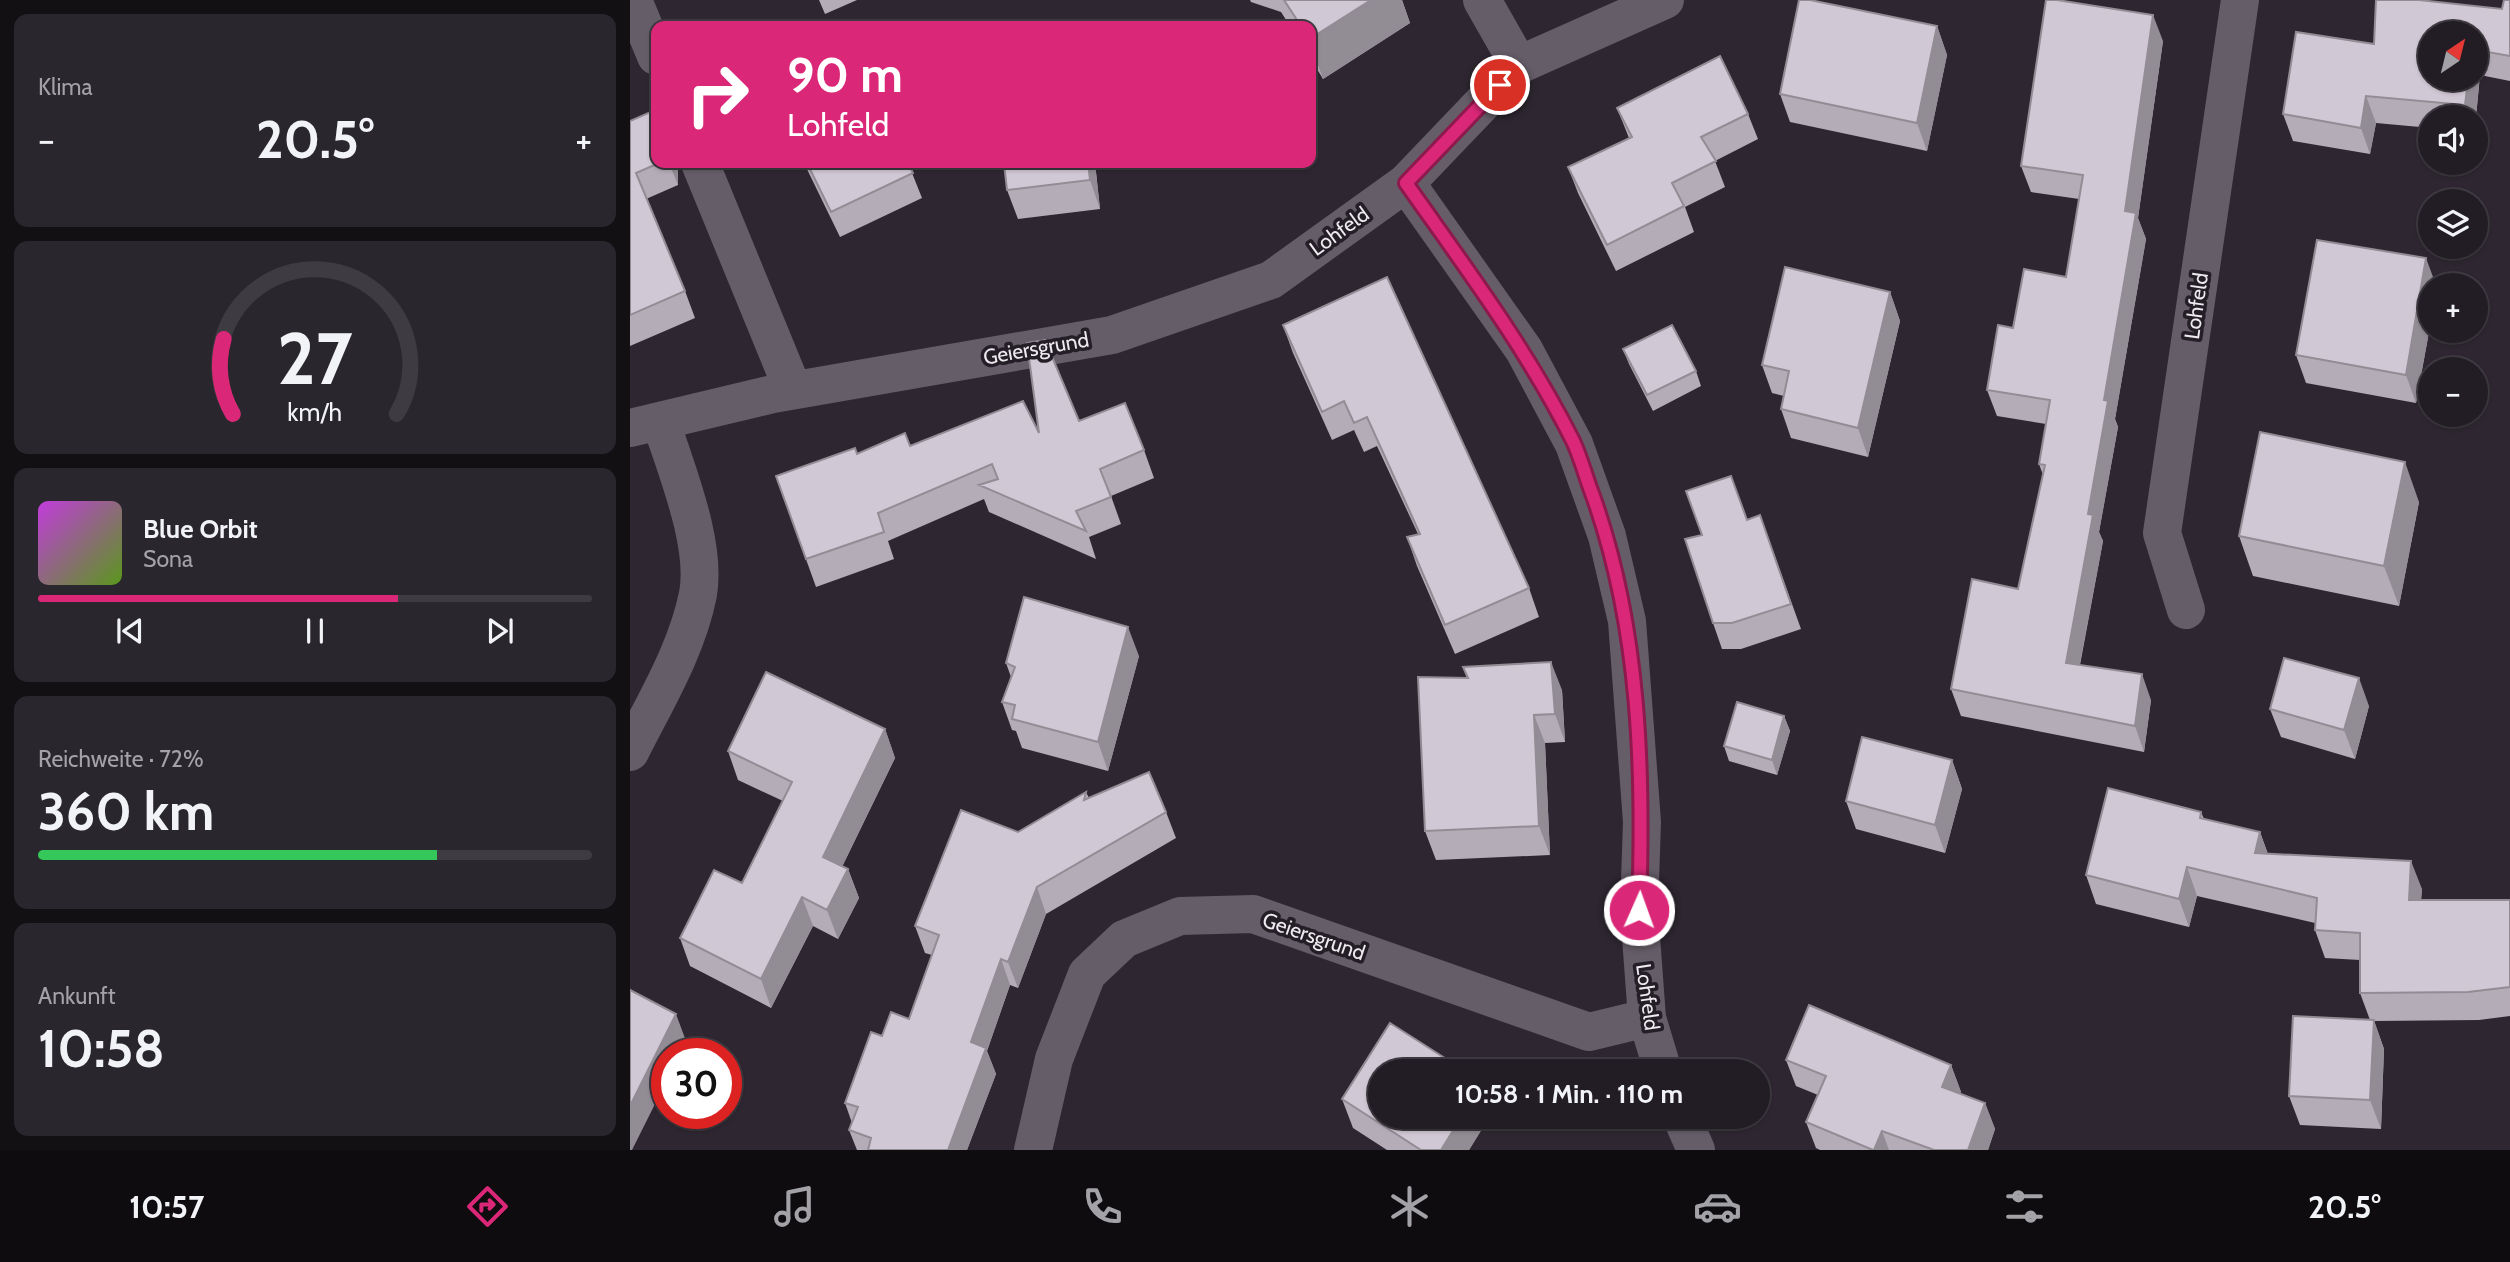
<!DOCTYPE html>
<html lang="de">
<head>
<meta charset="utf-8">
<style>
  body { margin:0; font-family:Cabin,sans-serif; background:#2a262d; color:#f1f3f6; height:100vh; display:flex; flex-direction:column; font-size:26px; white-space:nowrap }
  * { box-sizing:border-box; margin:0 }
  p { font-size:23px; color:#a2a2a7 }
  .icon { flex:none; width:38px; height:38px; fill:none; stroke:currentColor; stroke-width:2; stroke-linecap:round; stroke-linejoin:round }
  .map { position:relative; flex:1; overflow:hidden }
  .details { display:flex; flex-direction:column; gap:14px; padding:14px; background:#131014; width:630px }
  .details>* { flex:none }
  .hud { position:absolute; left:21px; top:21px; width:665px; height:147px; border-radius:14px; box-shadow:0 2px 5px #0004,0 0 0 2px #3f3b42; background:#db2777; color:#fff; overflow:hidden }
  .needle { width:46px; rotate:35deg }
  .tools { position:absolute; left:1788px; top:21px; display:grid; gap:14px }
  .tools a { display:grid; place-items:center; width:70px; height:70px; border-radius:50%; background:#221d25; box-shadow:0 2px 5px #0004,0 0 0 2px #3f3b42; font-size:35px }
  .speed { position:absolute; left:21px; top:1038px; display:flex; gap:14px; font-size:35px; font-weight:700; text-align:center }
  .speed>* { display:grid; place-content:center; width:91px; height:91px; border-radius:50%; background:#221d25; box-shadow:0 2px 5px #0004,0 0 0 2px #3f3b42; line-height:1 }
  .speed .limit { border:10px solid #d22; background:#fff; color:#111 }
  .pin { position:absolute; display:grid; place-items:center; width:60px; height:60px; color:#fff; margin:-30px; border:4px solid #fff; border-radius:50%; box-shadow:0 2px 7px #0007 }
  .me { position:absolute; width:77px; margin:-38px; rotate:2deg; stroke-linejoin:round; filter:drop-shadow(0 0 5px #0008) }
  .turn { display:flex; align-items:center; gap:24px; height:147px; padding:0 21px; font-size:32px }
  .turn .icon { width:91px; height:91px; stroke-width:2.5 }
  .turn b { display:block; font-size:49px; line-height:60px }
  .big { font-size:52px; font-weight:800; line-height:1.1 }
  .details .card { flex:1; display:flex; flex-direction:column; justify-content:center; gap:10px; min-width:0; padding:0 24px; border-radius:14px; background:#2a262d }
  .details .dial { align-items:center; gap:0 }
  .dial svg { height:182px; overflow:visible; fill:none; stroke:#3f3b42; stroke-width:7; stroke-linecap:round; text-anchor:middle }
  .dial text { fill:#f1f3f6; stroke:none }
  .song { display:flex; align-items:center; gap:21px }
  .cover { width:84px; height:84px; border-radius:10px; background:linear-gradient(135deg,hsl(290 70% 55%),hsl(90 70% 35%)) }
  .played { height:7px; border-radius:4px; background:linear-gradient(90deg,#db2777 65%,#3f3b42 65%) }
  .keys { display:flex; justify-content:space-around; direction:ltr }
  .heat { display:flex; justify-content:space-between; align-items:center; font-size:38px; direction:ltr }
  .charge { height:10px; border-radius:5px; background:linear-gradient(90deg,#34c759 72%,#3f3b42 0) }
  .trip { position:absolute; left:738px; top:1059px; width:402px; height:70px; border-radius:35px; background:#221d25; box-shadow:0 2px 5px #0004,0 0 0 2px #3f3b42; font-weight:800; line-height:70px; text-align:center }
  .menu { display:flex; height:112px; justify-content:space-around; align-items:center; background:#0e0c0f; color:#a2a2a7 }
  .menu .icon { width:49px; height:49px }
  .menu .current { color:#db2777 }
  .menu b { font-size:32px; color:#f1f3f6 }
  main { display:flex; flex:1; min-height:0 }
  .map>svg:first-child { display:block }
</style>
</head>
<body>
<main>
<section class="details">
<div class="card"><p>Klima</p>
<div class="heat"><a>−</a><b class="big">20.5°</b><a>+</a></div>
</div>
<div class="card dial"><svg viewBox="0 0 100 80">
<path d="M14 69A42 42 0 1 1 86 69"/>
<path d="M14 69A42 42 0 0 1 10 36" stroke="#db2777"/>
<text x="50" y="56" font-size="32" font-weight="700">27</text>
<text x="50" y="72" font-size="11">km/h</text>
</svg></div>
<div class="card">
<div class="song"><i class="cover"></i><div><b>Blue Orbit</b><p>Sona</p></div></div>
<div class="played"></div>
<div class="keys"><svg class="icon" aria-label="previous" viewBox="0 0 24 24"><path d="M18 5L8 12l10 7zM5 5v14"/></svg><svg class="icon" aria-label="pause" viewBox="0 0 24 24"><path d="M8 5v14M16 5v14"/></svg><svg class="icon" aria-label="next" viewBox="0 0 24 24"><path d="M6 5l10 7-10 7zM19 5v14"/></svg></div>
</div>
<div class="card"><p>Reichweite · 72%</p><b class="big">360 km</b><div class="charge"></div></div>
<div class="card"><p>Ankunft</p><b class="big">10:58</b></div>
</section>
<div class="map">
<svg width="1880" height="1150" viewBox="0 0 1880 1150">
  <rect width="100%" height="100%" fill="#2e2731"/>
  <g fill="none" stroke-linecap="round" stroke-linejoin="round">
    <path stroke="#655e69" stroke-width="38" d="M3,0l23,56
      M852,0l37,65
      M70,163l93,227
      M776,183l118,167 50,94 33,92 20,85 15,201 -3,88 8,108 16,53
      M0,428l143,-34 339,-59 159,-55 135,-97 113,-118 146,-65
      M1556,610l-24,-77 78,-533
      M0,752c25,-50 57,-102 68,-158 9,-51 -22,-124 -37,-172
      M1051,1116l15,34
      M403,1150l21,-91 33,-85 37,-35 56,-23 73,-2 336,118 58,-14"/>
  </g>
  <path fill="#b4acb7" fill-rule="evenodd" d="M189,0h38l-32,14z
    M620,0h152l8,23 -87,56 -12,-20v-33h-21l-9,-14 -30,-10z
    M1880,0v81l-30,-6 -4,42h-45v11l-55,-5 -6,31 -77,-13 -10,-27 91,-70 128,-35zM1846,33v46h-45z
    M1307,26l10,29 -20,96 -137,-29 -10,-28z
    M1533,41l-25,177 8,21 -31,180 3,8 -19,105 4,9 -23,124 71,35 -7,52 -183,-36 -10,-27 67,-100 25,-114 -4,-11 7,-40 -49,-8 -10,-26 26,-62 53,-51 13,-78 -48,-7 -10,-26z
    M987,108l131,6 10,25 -43,22 10,26 -40,20 9,25 -78,39 -38,-78 -10,-26 61,-29z
    M0,121l26,42h20l2,3v19l-32,14 39,92 10,27 -65,28z
    M174,163h104l14,35 -82,39z
    M465,163l5,46 -82,10 -11,-29z
    M1801,285v36l-15,82 -110,-20 -10,-28z
    M1260,292l10,29 -32,136 -77,-19 -10,-29 3,-13 -12,-3 -10,-28z
    M653,325l246,263 10,29 -84,37 -38,-88 -10,-29 11,-3 -41,-88 -13,6 -10,-22 -22,10 -39,-87z
    M993,349l73,22 5,15 -48,25 -24,-47z
    M449,421l65,29 10,28 -43,18 10,28 -32,13 7,22 -107,-47 -5,-13 -96,42 6,18 -78,28 -40,-111 81,-22 53,-8 129,-13z
    M1789,502l-20,104 -146,-30 -14,-40z
    M1130,515l41,114 -60,20h-19l-9,-26 -11,-88z
    M509,656l-31,115 -86,-23 -6,-17 -4,-1 -10,-28 9,-25 -5,-14z
    M833,667l99,23 3,52 -20,1 5,112 -114,5 -11,-29 42,-153z
    M1739,706l-14,53 -74,-22 -11,-28z
    M1154,716l6,15 -13,44 -48,-14 -5,-15z
    M255,729l10,29 -53,109 6,2 11,29 -21,41 -25,-13 -42,82 -81,-42 -10,-28 62,-55 41,-82 -45,-21 -10,-29z
    M1322,760l10,29 -17,64 -89,-24 -10,-28z
    M456,792l3,6 77,14 10,26 -130,76 -28,74 -8,-3 -23,66 9,23 -29,76h-110l-8,-20 3,-7 -7,-20 37,-67 27,-17 23,-64 -7,-2 -10,-27 103,-94z
    M1571,812l3,7 56,13 8,22 154,35 -1,11h89v116l-31,4 -105,1 10,28 -3,80 -81,-4 -11,-29 81,-76 -10,-27v-33l-35,-2 -10,-28v-7l-118,-27 -8,31 -93,-23 -10,-29z
    M1156,1060l165,5 10,27 -1,1 25,10 10,26 -7,21h-168l-4,-2 -10,-26 12,-27 -22,-9z
    M712,1099l39,17h109l-21,34h-82l-34,-22z"/>
  <path fill="#928c95" d="M741,0h31l8,23 -87,56 -12,-34v-7z
    M1523,15l10,26 -25,177 8,21 -31,180 3,8 -19,105 4,9 -28,148 -9,-26 38,-263 21,-189z
    M1307,26l10,29 -20,96 -10,-28z
    M1846,64l4,11 -4,42h-7l-4,-12 3,-26h8z
    M1736,96l10,27 -6,31 -9,-26z
    M39,163h7l2,3v19z
    M458,163h7l5,46 -10,-29z
    M1796,258l10,27h-5v36l-15,82 -10,-28z
    M1260,292l10,29 -32,136 -10,-29z
    M1775,462l14,40 -20,104 -15,-40z
    M498,627l11,29 -31,115 -10,-29z
    M921,662l11,28 3,52 -10,-28z
    M1512,674l9,26 -7,52 -9,-26z
    M1729,678l10,28 -14,53 -11,-29z
    M904,715l11,28 5,112 -11,-29z
    M1154,716l6,15 -13,44 -5,-15z
    M255,729l10,29 -62,127 -10,-28z
    M1322,760l10,29 -17,64 -10,-28z
    M1630,832l10,29 -15,-8z
    M1781,861l11,28 -3,39 -10,-28z
    M1557,867l10,29 -8,31 -10,-28z
    M218,869l11,29 -21,41 -11,-29z
    M407,887l9,27 -28,74 -10,-26z
    M172,897l11,29 -42,82 -10,-29z
    M371,959l9,26 -23,66 9,23 -29,76h-19l23,-108z
    M46,1014l10,27 -6,13h-13v26l-35,70h-2v-44z
    M1744,1020l10,29 -3,80 -11,-29z
    M1321,1065l10,27 -9,22 -10,-27z
    M1355,1103l10,26 -7,21h-20z
    M832,1116h28l-21,34h-28z
    M1252,1131l7,19h-15z"/>
  <path fill="#d1c8d5" stroke="#928c95" stroke-width="2" d="M654,0h87l-60,38v-12h-10z
    M1169,0h11l127,26 -20,97 -137,-29z
    M1416,0h11l96,15 -28,196 11,2 -32,187 4,1 -20,113 5,1 -27,148 76,11 -7,52 -184,-37 21,-110 46,10 27,-124 -6,-1 11,-64 -63,-10 11,-65 15,3 11,-59 42,8 17,-102 -62,-9z
    M1746,0h43l83,9 2,-9h6v56l-34,-6v-17h-45v46h37l-3,26 -99,-9 -5,32 -78,-14 13,-82 78,12z
    M1090,56l28,58 -47,23 15,24 -44,22 12,23 -77,39 -39,-78 64,-30 -15,-29z
    M25,110l1,3v50h3l-23,10 49,118 -55,24v-194z
    M177,163h101l5,10 -82,39z
    M374,163h84l2,17 -83,10z
    M1687,240l109,18 -20,117 -110,-20z
    M1155,267l105,25 -32,136 -77,-19 8,-38 -27,-6z
    M757,277l142,311 -84,37 -38,-88 13,-3 -53,-117 -13,6 -10,-22 -22,11 -39,-87z
    M1042,325l24,46 -49,24 -24,-46z
    M415,340l34,81 46,-18 19,47 -44,19 11,28 -35,14 10,20 -107,-46 19,-6 -6,-15 -114,49 6,19 -78,27 -30,-83 79,-28 2,6 48,-21 5,13 113,-45 16,32 -12,-90z
    M1630,432l145,30 -21,104 -145,-30z
    M1101,476l16,44 13,-5 31,89 -59,19h-19l-28,-84 17,-4 -16,-44z
    M394,597l104,30 -30,115 -86,-23 3,-14 -13,-3 13,-35 -9,-4z
    M1654,658l75,20 -15,52 -74,-21z
    M921,662l4,52 -21,1 5,111 -114,5 -7,-154 50,1 -5,-11z
    M136,672l119,57 -62,128 25,12 -21,41 -25,-13 -41,82 -81,-41 34,-68 28,13 50,-101 -64,-31z
    M1107,702l47,14 -12,44 -48,-14z
    M1232,737l90,23 -17,65 -89,-24z
    M519,772l17,40 -129,75 -29,75 -7,-3 -30,83 15,6 -38,102h-80l3,-12 -22,-8 9,-23 -13,-4 26,-71 11,4 9,-24 18,7 30,-84 -24,-9 46,-116 57,22 68,-40 -2,8z
    M1478,788l93,24 -1,6 60,14 -5,21 156,8 -2,39h101v87l-42,5 -108,1v-60l-45,-3 2,-32 -130,-31 -8,32 -93,-24z
    M0,990l46,24 -46,92z
    M1179,1005l142,60 -9,22 43,16 -17,47h-34l-52,-19 -8,19h-1l-67,-28 20,-46 -40,-16z
    M1663,1016l81,4 -4,80 -81,-4z
    M760,1023l75,48h-84v45h81l-21,34h-20l-79,-51z"/>
  <g fill="none" stroke-linecap="round" stroke-linejoin="round">
    <g stroke="#8e194d" stroke-width="18">
      <path id="route" d="M870,85l-94,98c59,84 121,166 167,258 8,17 13,37 20,55 47,132 51,275 46,414"/>
    </g>
    <use href="#route" stroke="#db2777" stroke-width="12"/>
  </g>
  <g text-anchor="middle" dominant-baseline="central" stroke-width="7" stroke-linejoin="round" paint-order="stroke">
    <g font-size="21" fill="#eeeaf0" stroke="#241e27">
      <text transform="translate(709 231) rotate(-36)">Lohfeld</text>
      <text transform="translate(1566 306) rotate(-82)">Lohfeld</text>
      <text transform="translate(406 348) rotate(-10)">Geiersgrund</text>
      <text transform="translate(684 936) rotate(19)">Geiersgrund</text>
      <text transform="translate(1018 997) rotate(82)">Lohfeld</text>
    </g>
  </g>
</svg>
<div class="tools">
<a><svg class="needle" viewBox="-14 -14 28 28"><path d="M0-13l5 13h-10z" fill="#e53935"/><path d="M0 13l5-13h-10z" fill="#a2a2a7"/></svg></a>
<a><svg class="icon" aria-label="sound" viewBox="0 0 24 24"><path d="M4 9h4l5-4v14l-5-4H4zM17 9q2 3 0 6"/></svg></a>
<a><svg class="icon" aria-label="layers" viewBox="0 0 24 24"><path d="M12 4l9 5-9 5-9-5zM3 14l9 5 9-5"/></svg></a>
<a>+</a>
<a>−</a>
</div>
<div class="speed"><div class="limit">30</div></div>
<div class="pin" style="left:870px;top:85px;background:#d93025"><svg class="icon" aria-label="arrive" viewBox="0 0 24 24"><path d="M6 21V4h12l-3 4 3 4H6"/></svg></div>
<svg class="me" style="left:1009px;top:910px" viewBox="-20 -20 40 40"><circle r="17" fill="#db2777" stroke="#fff" stroke-width="3"/><path d="M0-11L8 9 0 5-8 9z" fill="#fff"/></svg>
<div class="trip">10:58 · 1 Min. · 110 m</div>
<div class="hud">
<div class="turn"><svg class="icon" aria-label="right" viewBox="0 0 24 24"><path d="M7 20v-9h11M14 6l5 5-5 5"/></svg><div><b>90 m</b>Lohfeld</div></div>
</div>
</div>
</main>
<nav class="menu">
<b>10:57</b>
<svg class="icon current" aria-label="directions" viewBox="0 0 24 24"><path d="M12 3l9 9-9 9-9-9zM9 14v-3h6M13 9l2 2-2 2"/></svg>
<svg class="icon" aria-label="music" viewBox="0 0 24 24"><path d="M9 18V5l10-2v13"/><circle cx="6" cy="18" r="3"/><circle cx="16" cy="16" r="3"/></svg>
<svg class="icon" aria-label="phone" viewBox="0 0 24 24"><path d="M5 4h4l2 5-3 2q2 4 5 5l2-3 5 2v4C11 20 4 13 5 4z"/></svg>
<svg class="icon" aria-label="climate" viewBox="0 0 24 24"><path d="M12 3v18M4 7l16 10M4 17L20 7"/></svg>
<svg class="icon" aria-label="car" viewBox="0 0 24 24"><path d="M5 17H2v-5l4-1 3-4h7l3 4 3 1v5h-3M9 17h6M6 11h13"/><circle cx="7" cy="17" r="2"/><circle cx="17" cy="17" r="2"/></svg>
<svg class="icon" aria-label="filters" viewBox="0 0 24 24"><path d="M4 7h16M4 17h16"/><circle cx="9" cy="7" r="2"/><circle cx="15" cy="17" r="2"/></svg>
<b>20.5°</b>
</nav>
</body>
</html>
